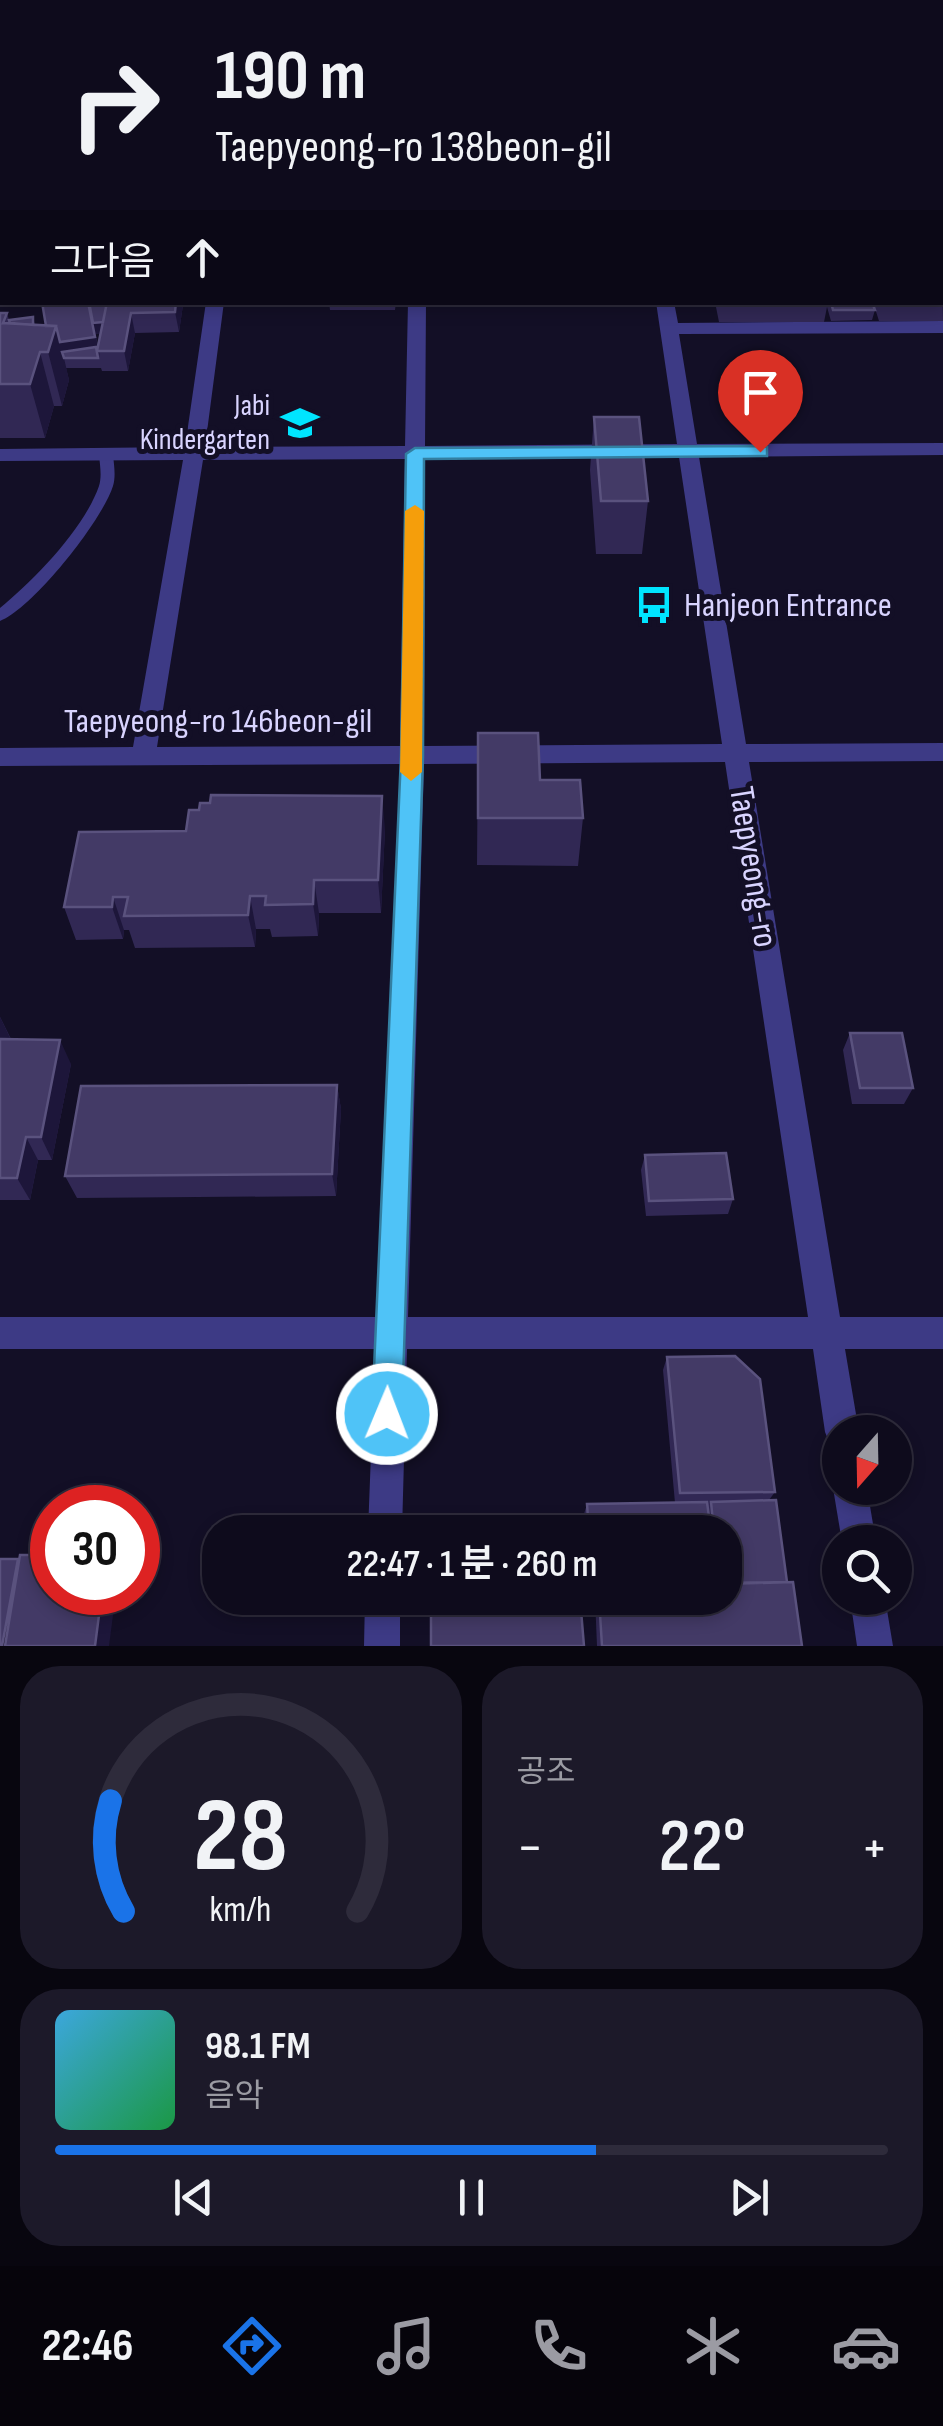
<!DOCTYPE html>
<html lang="ko">
<head>
<meta charset="utf-8">
<style>
  body { margin:0; font-family:"Sofia Sans Condensed","Noto Sans KR",sans-serif; background:#1c1929; color:#f1f3f6; height:100vh; display:flex; flex-direction:column; font-size:38px; white-space:nowrap }
  * { box-sizing:border-box; margin:0 }
  p { font-size:32px; color:#9b9ba3 }
  .icon { flex:none; width:55px; height:55px; fill:none; stroke:currentColor; stroke-width:2; stroke-linecap:round; stroke-linejoin:round }
  .map { position:relative; height:1646px; overflow:hidden }
  .details { display:flex; flex-direction:column; gap:20px; padding:20px; background:#08060f; flex:1 }
  .details>* { flex:none }
  .guide { position:absolute; left:0px; top:0px; width:945px; height:305px; box-shadow:0 5px 15px #0003,0 0 0 2px #2e2b3b; background:#0e0b1c; color:#f1f3f6; overflow:hidden }
  .needle { width:65px; rotate:200deg }
  .controls { position:absolute; left:822px; top:1415px; display:grid; gap:20px }
  .controls a { display:grid; place-items:center; width:90px; height:90px; border-radius:50%; background:#0e0b1c; box-shadow:0 5px 15px #0003,0 0 0 2px #2e2b3b; font-size:50px }
  .speed { position:absolute; left:30px; top:1485px; display:flex; gap:20px; font-size:50px; font-weight:700; text-align:center }
  .speed>* { display:grid; place-content:center; width:130px; height:130px; border-radius:50%; background:#0e0b1c; box-shadow:0 5px 15px #0003,0 0 0 2px #2e2b3b; line-height:1 }
  .speed .limit { border:15px solid #d22; background:#fff; color:#111 }
  .pin { position:absolute; display:grid; place-items:center; width:85px; height:85px; color:#fff; margin:-102px -42px; border-radius:50% 50% 50% 0; rotate:-45deg; box-shadow:0 0 10px #0007 }
  .pin .icon { rotate:45deg }
  .me { position:absolute; width:110px; margin:-55px; rotate:1deg; stroke-linejoin:round; filter:drop-shadow(0 0 8px #0008) }
  .turn { display:flex; align-items:center; gap:35px; height:210px; padding:0 50px; font-size:45px }
  .turn .icon { width:130px; height:130px; stroke-width:2.5 }
  .turn b { display:block; font-size:70px; line-height:85px }
  .then { display:flex; align-items:center; height:95px; padding:0 50px; background:#0003; gap:20px; font-size:38px }
  .big { font-size:75px; font-weight:600; line-height:1.1 }
  .details .tile { flex:1; display:flex; flex-direction:column; justify-content:center; gap:15px; min-width:0; padding:0 35px; border-radius:40px; background:#1c1929 }
  .details .dial { align-items:center; gap:0 }
  .dial svg { height:260px; overflow:visible; fill:none; stroke:#2e2b3b; stroke-width:7; stroke-linecap:round; text-anchor:middle }
  .dial text { fill:#f1f3f6; stroke:none }
  .song { display:flex; align-items:center; gap:30px }
  .cover { width:120px; height:120px; border-radius:15px; background:linear-gradient(135deg,hsl(200 70% 55%),hsl(140 70% 35%)) }
  .played { height:10px; border-radius:5px; background:linear-gradient(90deg,#1a73e8 65%,#2e2b3b 65%) }
  .keys { display:flex; justify-content:space-around; direction:ltr }
  .heat { display:flex; justify-content:space-between; align-items:center; font-size:55px; direction:ltr }
  .details .tiles { flex:1; display:grid; gap:20px; grid-template-columns:1fr 1fr }
  .tile:last-child { grid-column:span 2 }
  .trip { position:absolute; left:202px; top:1515px; width:540px; height:100px; border-radius:40px; background:#0e0b1c; box-shadow:0 5px 15px #0003,0 0 0 2px #2e2b3b; font-weight:600; line-height:100px; text-align:center }
  .tab-bar { display:flex; height:160px; justify-content:space-around; align-items:center; background:#06040b; color:#9b9ba3 }
  .tab-bar .icon { width:70px; height:70px }
  .tab-bar .current { color:#1a73e8 }
  .tab-bar b { font-size:45px; color:#f1f3f6 }
  .map>svg:first-child { display:block }
</style>
</head>
<body>
<div class="map">
<svg width="943" height="1646" viewBox="0 0 943 1646">
  <rect width="100%" height="100%" fill="#130f26"/>
  <g fill="none" stroke-linecap="round" stroke-linejoin="round">
    <path fill="#3d3a85" fill-rule="evenodd" d="M942,52h1v6h-1z
      M0,273l2,1v24l-2,-1z
      M106,451l7,4c1,10 3,21 0,31 -11,35 -80,122 -113,135v-13c34,-28 84,-79 99,-122 3,-9 1,-21 0,-31z"/>
    <path fill="#3d3a85" fill-rule="evenodd" d="M125,0h30l1,2h-29z
      M642,0h31l1,2h-30z
      M206,302h18l-19,145 200,-1 3,-144h18l-1,144 252,-2 -21,-142h18l4,21 265,-2v12l-264,1 18,110 246,-1v12l-244,2 47,287 197,-1v18l-194,1 91,555h103v32h-98l14,83h-19v16l-10,-4 -5,-12 -12,-83h-406l-5,183h-34l7,-183h-375v-32h377l23,-553 -400,2v-18l133,-1 50,-287 -183,1v-12l185,-2zM679,457l43,287 -298,2 1,-287zM405,459l-5,287 -243,1 46,-287zM725,762l83,555h-400l16,-553z
      M840,1475v13h27l9,54h-34l-9,-54z
      M365,1598h35v48h-36z
      M850,1598h35l8,48h-36z"/>
    <path fill="#6f6bff" fill-rule="evenodd" d="M942,176h1v10h-1z
      M0,240h2v10h-2z
      M0,267h2v10h-2z"/>
  </g>
  <path fill="#312854" fill-rule="evenodd" d="M192,0h68l-3,2h-48z
    M942,263l1,58h-64l-6,-19h69z
    M329,302h67l-1,8h-65z
    M715,302h157l3,8 -3,10 -41,1 -4,-14 -3,15h-105z
    M183,305l-4,27 -44,1 -7,38h-26l-1,-3h-35l3,12 -7,26h-8l-9,32h-45v-125h7l2,7 24,-3 2,8 11,1zM95,332v2l6,-1 -3,13z
    M594,417l54,84 -6,53h-46l-6,-84z
    M478,733l62,47 43,38 -5,48 -101,-1z
    M385,829l-4,84h-62l-1,23 -46,1 -2,-8h-14l-1,18 -120,1 -6,-18h-5l-1,9 -47,1 -12,-33z
    M0,1017l11,22 60,25 -19,96h-14l-8,40h-30z
    M850,1033l63,55 -9,16h-52l-9,-54z
    M337,1085l4,24 -5,87 -259,2 -12,-22z
    M645,1155l88,44 -5,15 -82,2 -5,-46z
    M667,1357l108,135 -6,8 33,146h-205l-2,-48h130v-66h-139l-2,-18 3,-10 88,-1 -12,-133z"/>
  <path fill="#1d163a" d="M454,0h25v2h-27z
    M2,16v28h-2v-26z
    M0,47l2,8v51l-2,3z
    M0,162h2v51h-2z
    M88,302l20,19 2,11 -15,2v-2l5,25 -2,-6 -34,7 5,22 -7,26 -14,-54 8,-26z
    M176,302h6l1,3 -4,27 -4,-20z
    M131,313l4,20 -7,38 -4,-20z
    M40,352l14,54 -9,32 -15,-54z
    M382,796l3,33 -4,84 -3,-33z
    M314,880l5,33 -1,23 -5,-32z
    M250,896l6,33 -1,18 -7,-32z
    M113,897l11,33 -1,9 -11,-32z
    M0,1017l12,25 -12,7z
    M60,1040l11,24 -19,96 -11,-23z
    M337,1085l4,24 -5,87 -4,-22z
    M26,1137l12,23 -8,40 -13,-22z
    M102,1592h14l-7,54h-14z"/>
  <path fill="#433a66" stroke="#5a527e" stroke-width="2.5" d="M70,0h34l-3,2h-34z
    M394,0h60l-2,2h-60z
    M0,107h2v55h-2z
    M42,302h46l7,35 -35,5 -4,-16h-10z
    M89,302h18l-4,20 -10,1z
    M107,302h69l-1,10 -44,1 -7,38h-27z
    M831,302h41l3,8h-42z
    M0,313h7l-4,10 53,3 -8,26h-8l-10,32h-30z
    M33,317v8l-23,-2 -1,-3z
    M96,347l2,11h-34l-2,-6z
    M594,417h45l9,84h-47z
    M478,733h60l2,47h40l3,38h-105z
    M211,795l171,1 -4,84h-64l-1,24 -48,1 1,-9h-16l-2,19 -124,1 4,-19h-15l-1,10h-48l15,-75 107,-1 3,-21h10l1,-7h10z
    M850,1033h52l11,55h-53z
    M0,1039l60,1 -19,97h-15l-9,41h-17z
    M337,1085l-5,89 -267,2 16,-90z
    M726,1153l7,46 -84,2 -4,-46z
    M735,1356l25,23 15,113 -95,1 -13,-136z
    M776,1500l11,82 -62,1v-51h-11l-3,-30z
    M707,1502l4,30h-122l-2,-28z
    M20,1555h32v37h50l-7,54h-90z
    M0,1559h18l-16,87h-2z
    M793,1582l9,64h-200l-3,-48h126v-14z
    M431,1598h149l4,48h-153z"/>
  <path fill="#4fc3f7" stroke="#337fa1" stroke-width="2.5" d="M760,446l7,1v9l-343,3 -1,297 -21,658 -4,10 -11,4 -10,-4 -5,-10 29,-658 5,-302 9,-6z"/>
  <path fill="#f59e0b" d="M415,505l9,6 -2,261 -11,9 -11,-9 5,-261z"/>
  <defs>
    <g id="school-bare" transform="scale(3)"><path d="M0-5L7-2L0 1L-7-2ZM-4 1L0 2.5L4 1V4Q0 6-4 4Z" fill="#00e5ff" stroke="#130f26" stroke-width="2.5" paint-order="stroke"/></g>
    <g id="bus-bare" transform="scale(3)"><path d="M-5-6H5V4H4V6H2V4H-2V6H-4V4H-5ZM-3.5-4V0h7V-4ZM-3.5 1.2v1.5H-2V1.2ZM2 1.2v1.5H3.5V1.2Z" fill="#00e5ff" stroke="#130f26" stroke-width="2.5" paint-order="stroke"/></g>
  </defs>
  <g fill-rule="evenodd">
    <use href="#school-bare" x="300" y="423"/>
    <use href="#bus-bare" x="654" y="605"/>
  </g>
  <g text-anchor="middle" dominant-baseline="central" stroke-width="10" stroke-linejoin="round" paint-order="stroke">
    <g font-size="30" fill="#d9d4ff" stroke="#130f26" text-anchor="end">
      <text x="270" y="406">Jabi<tspan x="270" dy="34">Kindergarten</tspan></text>
    </g>
    <g font-size="35" fill="#d9d4ff" stroke="#130f26" text-anchor="start">
      <text x="684" y="605">Hanjeon Entrance</text>
    </g>
    <g font-size="35" fill="#d9d4ff" stroke="#130f26">
      <text x="218" y="721">Taepyeong-ro 146beon-gil</text>
      <text transform="translate(753 867) rotate(81)">Taepyeong-ro</text>
    </g>
  </g>
</svg>
<div class="controls">
<a><svg class="needle" viewBox="-14 -14 28 28"><path d="M0-13l5 13h-10z" fill="#e53935"/><path d="M0 13l5-13h-10z" fill="#9b9ba3"/></svg></a>
<a><svg class="icon" aria-label="search" viewBox="0 0 24 24"><circle cx="10" cy="10" r="6"/><path d="M15 15l6 6"/></svg></a>
</div>
<div class="speed"><div class="limit">30</div></div>
<div class="pin" style="left:760px;top:452px;background:#d93025"><svg class="icon" aria-label="arrive" viewBox="0 0 24 24"><path d="M6 21V4h12l-3 4 3 4H6"/></svg></div>
<svg class="me" style="left:387px;top:1414px" viewBox="-20 -20 40 40"><circle r="17" fill="#4fc3f7" stroke="#fff" stroke-width="3"/><path d="M0-11L8 9 0 5-8 9z" fill="#fff"/></svg>
<div class="trip">22:47 · 1 분 · 260 m</div>
<div class="guide">
<div class="turn"><svg class="icon" aria-label="right" viewBox="0 0 24 24"><path d="M7 20v-9h11M14 6l5 5-5 5"/></svg><div><b>190 m</b>Taepyeong-ro 138beon-gil</div></div>
<div class="then">그다음<svg class="icon" aria-label="ahead" viewBox="0 0 24 24"><path d="M12 20V5M6 11l6-6 6 6"/></svg></div>
</div>
</div>
<section class="details">
<div class="tiles">
<div class="tile dial"><svg viewBox="0 0 100 80">
<path d="M14 69A42 42 0 1 1 86 69"/>
<path d="M14 69A42 42 0 0 1 10 35" stroke="#1a73e8"/>
<text x="50" y="56" font-size="32" font-weight="700">28</text>
<text x="50" y="72" font-size="11">km/h</text>
</svg></div>
<div class="tile"><p>공조</p>
<div class="heat"><a>−</a><b class="big">22°</b><a>+</a></div>
</div>
<div class="tile">
<div class="song"><i class="cover"></i><div><b>98.1 FM</b><p>음악</p></div></div>
<div class="played"></div>
<div class="keys"><svg class="icon" aria-label="previous" viewBox="0 0 24 24"><path d="M18 5L8 12l10 7zM5 5v14"/></svg><svg class="icon" aria-label="pause" viewBox="0 0 24 24"><path d="M8 5v14M16 5v14"/></svg><svg class="icon" aria-label="next" viewBox="0 0 24 24"><path d="M6 5l10 7-10 7zM19 5v14"/></svg></div>
</div>
</div>
</section>
<nav class="tab-bar">
<b>22:46</b>
<svg class="icon current" aria-label="directions" viewBox="0 0 24 24"><path d="M12 3l9 9-9 9-9-9zM9 14v-3h6M13 9l2 2-2 2"/></svg>
<svg class="icon" aria-label="music" viewBox="0 0 24 24"><path d="M9 18V5l10-2v13"/><circle cx="6" cy="18" r="3"/><circle cx="16" cy="16" r="3"/></svg>
<svg class="icon" aria-label="phone" viewBox="0 0 24 24"><path d="M5 4h4l2 5-3 2q2 4 5 5l2-3 5 2v4C11 20 4 13 5 4z"/></svg>
<svg class="icon" aria-label="climate" viewBox="0 0 24 24"><path d="M12 3v18M4 7l16 10M4 17L20 7"/></svg>
<svg class="icon" aria-label="car" viewBox="0 0 24 24"><path d="M5 17H2v-5l4-1 3-4h7l3 4 3 1v5h-3M9 17h6M6 11h13"/><circle cx="7" cy="17" r="2"/><circle cx="17" cy="17" r="2"/></svg>
</nav>
</body>
</html>
